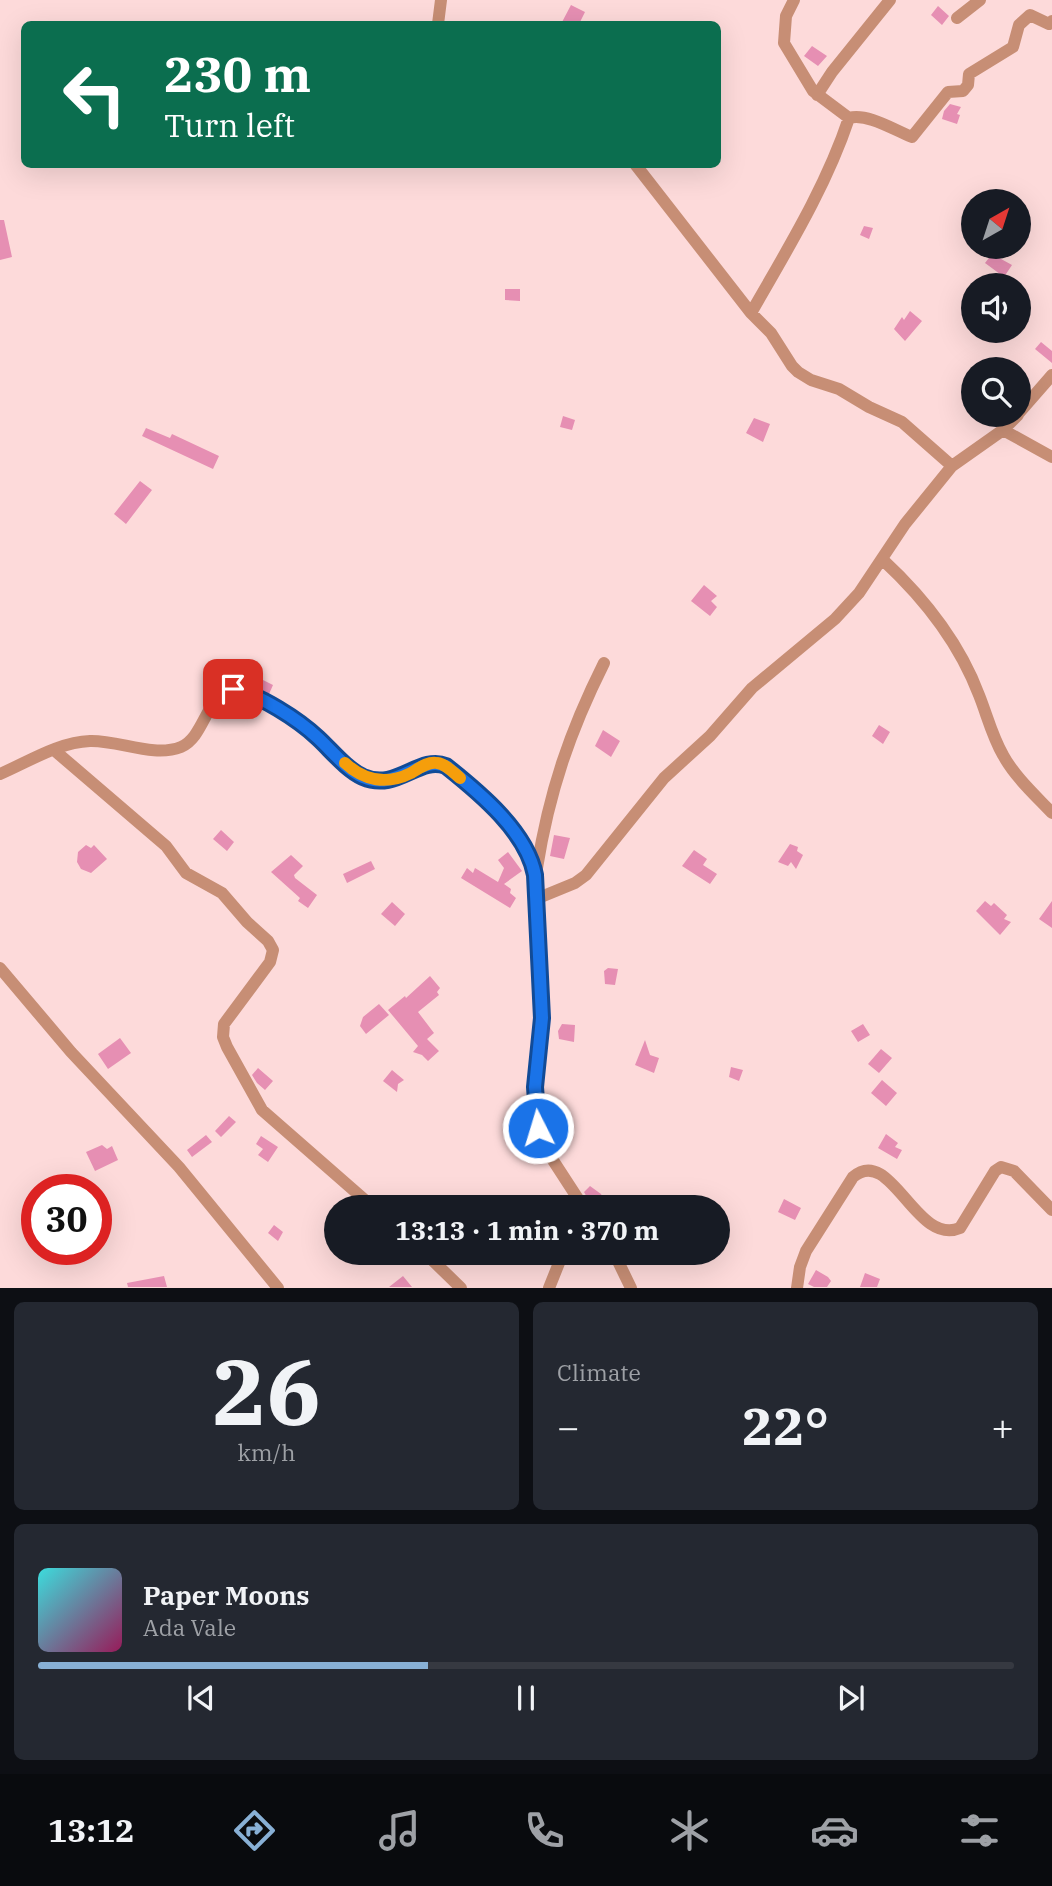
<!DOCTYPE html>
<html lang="en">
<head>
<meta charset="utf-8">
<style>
  body { margin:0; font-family:"IBM Plex Serif",serif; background:#242831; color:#f1f3f6; height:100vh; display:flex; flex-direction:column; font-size:26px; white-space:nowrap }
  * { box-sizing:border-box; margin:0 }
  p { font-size:23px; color:#9ea1a6 }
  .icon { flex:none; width:38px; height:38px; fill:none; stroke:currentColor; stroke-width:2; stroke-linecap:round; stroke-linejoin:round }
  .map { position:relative; height:1288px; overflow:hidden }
  .drawer { display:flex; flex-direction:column; gap:14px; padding:14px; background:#0d0f14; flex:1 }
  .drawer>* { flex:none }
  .banner { position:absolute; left:21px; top:21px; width:700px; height:147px; border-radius:10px; box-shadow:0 7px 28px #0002; background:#0b6e4f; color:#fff; overflow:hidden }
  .needle { width:46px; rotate:39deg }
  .buttons { position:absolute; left:961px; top:189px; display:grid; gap:14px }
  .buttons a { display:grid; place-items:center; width:70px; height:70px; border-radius:50%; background:#171b24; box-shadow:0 7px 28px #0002; font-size:35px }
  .speed { position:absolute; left:21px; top:1174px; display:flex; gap:14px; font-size:35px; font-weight:700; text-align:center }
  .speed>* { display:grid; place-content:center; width:91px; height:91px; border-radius:50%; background:#171b24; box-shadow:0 7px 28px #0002; line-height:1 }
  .speed .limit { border:10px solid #d22; background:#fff; color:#111 }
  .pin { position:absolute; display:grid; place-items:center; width:60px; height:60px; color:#fff; margin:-30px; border-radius:14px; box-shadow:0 4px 10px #0006 }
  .me { position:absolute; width:77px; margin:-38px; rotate:355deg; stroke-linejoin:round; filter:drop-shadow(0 0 5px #0008) }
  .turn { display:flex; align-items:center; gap:24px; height:147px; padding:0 28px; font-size:32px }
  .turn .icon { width:91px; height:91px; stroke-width:2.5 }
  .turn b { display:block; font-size:49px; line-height:60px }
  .big { font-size:52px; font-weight:800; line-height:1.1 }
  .drawer .card { flex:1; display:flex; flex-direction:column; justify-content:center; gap:10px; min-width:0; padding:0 24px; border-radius:10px; background:#242831 }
  .drawer .dial { align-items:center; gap:0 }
  .dial b { font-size:91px; line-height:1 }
  .song { display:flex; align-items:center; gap:21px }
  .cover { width:84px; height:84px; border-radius:10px; background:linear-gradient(135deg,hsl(180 70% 55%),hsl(330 70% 35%)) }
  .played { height:7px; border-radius:4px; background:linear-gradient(90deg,#88b0d5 40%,#363941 40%) }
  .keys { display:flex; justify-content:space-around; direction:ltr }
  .heat { display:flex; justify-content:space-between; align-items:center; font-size:38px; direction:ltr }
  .drawer .tiles { flex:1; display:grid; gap:14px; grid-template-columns:1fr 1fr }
  .card:last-child { grid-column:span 2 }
  .trip { position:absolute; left:324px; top:1195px; width:406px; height:70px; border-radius:35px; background:#171b24; box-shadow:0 7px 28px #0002; font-weight:800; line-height:70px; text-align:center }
  .tab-bar { display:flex; height:112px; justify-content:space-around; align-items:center; background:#090b0e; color:#9ea1a6 }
  .tab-bar .icon { width:49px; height:49px }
  .tab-bar .current { color:#88b0d5 }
  .tab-bar b { font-size:32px; color:#f1f3f6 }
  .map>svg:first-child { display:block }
</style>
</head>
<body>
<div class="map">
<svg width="1052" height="1288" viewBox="0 0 1052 1288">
  <rect width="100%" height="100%" fill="#fddada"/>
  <path fill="#e68fb3" d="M571,5l14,7 -6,12h-18z
    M938,6l11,10 -7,9 -11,-10z
    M812,46l15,10 -9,10 -14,-10z
    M950,104l11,3 -4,7 3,1 -3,9 -15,-5 2,-8z
    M0,220h4l8,37 -12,3z
    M864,226l9,2 -4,11 -9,-4z
    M992,254l20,11 -8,12 -19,-14z
    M505,289h15v12l-15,-1z
    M910,311l12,10 -17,20 -11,-12 8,-12 2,3z
    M1041,342l11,9v12l-17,-14z
    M563,416l12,4 -3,10 -12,-3z
    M754,418l16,6 -7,18 -17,-9z
    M146,428l24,10 2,-4 47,22 -6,13 -71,-33z
    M140,481l12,9 -26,34 -12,-10z
    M704,585l13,11 -6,5 6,6 -7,9 -19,-15z
    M245,671l28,14 -4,9 -30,-12z
    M879,725l11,7 -7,12 -11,-8z
    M603,730l17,11 -9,16 -16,-11z
    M221,830l13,12 -7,9 -14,-12z
    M554,835l16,3 -6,21 -14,-3z
    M790,844l8,3 -1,4 6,4 -7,14 -5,-7 -3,4 -10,-4z
    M86,845l5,3 3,-3 13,14 -16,14 -10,-4 -4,-7 1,-10z
    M694,850l13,9 -4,6 14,9 -7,10 -28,-18z
    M508,852l14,19 -18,13 7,5 -1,4 6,5 -6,10 -49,-30 6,-10 6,5 2,-5 23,14 6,-14 -6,-8z
    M291,855l12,11 -9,9 1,3 22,17 -9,13 -10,-7 2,-3 -29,-26z
    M371,861l4,8 -28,14 -4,-9z
    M985,901l6,5 3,-3 13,12 -3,4 7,3 -11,13 -24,-24z
    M1052,901v27l-13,-9z
    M392,902l13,12 -10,12 -14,-12z
    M608,968l10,1 -3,16 -10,-1 -1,-13z
    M430,976l10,12 -3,4 2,3 -21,17 16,21 -7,6 12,12 -11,10 -6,-6 -9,-3 5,-6 -30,-36 17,-14 1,2z
    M379,1004l10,11 -23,19 -6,-8 3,-9z
    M562,1024l13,1 -1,17 -15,-3 -1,-8z
    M863,1024l7,11 -12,7 -7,-11z
    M120,1038l11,15 -23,16 -10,-15z
    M645,1040l5,15 9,3 -5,15 -19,-8z
    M881,1049l11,9 -13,15 -11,-9z
    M731,1067l12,3 -4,11 -10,-4z
    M258,1068l15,13 -8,9 -8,-7 -5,-8z
    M392,1070l12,10 -6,4 -1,8 -14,-11z
    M882,1080l15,13 -11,13 -15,-13z
    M229,1116l7,6 -15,15 -6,-6z
    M886,1134l12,9 -3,4 7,3 -5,9 -19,-11z
    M206,1135l6,7 -20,15 -5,-7z
    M261,1136l17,11 -10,15 -10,-7 5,-6 -7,-5z
    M102,1145l5,4 5,-3 6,14 -23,11 -9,-19z
    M590,1186l11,8 2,4 -10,10 -9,-16z
    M784,1199l17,9 -6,12 -17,-8z
    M274,1225l9,7 -5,9 -10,-8z
    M816,1270l12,7 3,4 -4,6h-13l-6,-3z
    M865,1273l15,6 -3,8h-17z
    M164,1276l3,11h-39l-1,-4z
    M403,1276l9,11h-23z"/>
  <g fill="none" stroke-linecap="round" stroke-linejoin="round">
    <path stroke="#c78e75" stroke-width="12" d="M794,0l-8,16 -2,27 29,48 36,27
      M957,18l23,-18
      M438,24l3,-24
      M817,95l15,-23 58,-72
      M635,164l116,149 20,20 21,33 6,6 13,8 28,9 30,18 33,15 50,44
      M751,313c36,-63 75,-126 98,-195 19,-5 45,12 63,19l36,-45 15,-1 5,-6 1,-11 44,-27 6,-22 11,-10 19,9 3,-3
      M1018,414l34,-39
      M1003,430l49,27
      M883,560c41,38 76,82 96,135 8,20 13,41 24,60 12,22 32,40 49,58
      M54,750l112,96 20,27 36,20 25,29 21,19 5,9 -3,12 -46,62 -1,13 4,10 35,63 112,98
      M0,774c28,-12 59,-32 90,-33 29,-1 63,17 91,6 24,-10 25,-53 52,-58 25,5 66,31 85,49 14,13 28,31 45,39 33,14 56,-22 83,-11l67,62 19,31 10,117v42l-7,69 3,41 7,20 39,60
      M537,868c12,-76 33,-137 67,-205
      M536,899l39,-16 11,-8 78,-97 46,-42 42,-48 83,-69 24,-26 46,-69 47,-58 51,-36 15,-15
      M0,968l71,84 108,115 99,121
      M425,1253l36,35
      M614,1253l17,35
      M549,1288l14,-35
      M797,1288l3,-21 6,-16 47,-74c38,-33 63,70 107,51l35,-57 6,-4 13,4 38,39"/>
  </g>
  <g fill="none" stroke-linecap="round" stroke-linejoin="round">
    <g stroke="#114b97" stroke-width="18">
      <path id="route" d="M233,689c26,5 66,31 85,49 14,13 28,31 45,39 34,15 56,-22 83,-11 34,27 81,66 89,109l7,143 -7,69 3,41"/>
    </g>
    <use href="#route" stroke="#1a73e8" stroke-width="12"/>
    <path stroke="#f59e0b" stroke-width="12" d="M345,763c19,18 42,22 66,10 7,-4 17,-12 26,-10 9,1 16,9 23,15"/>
  </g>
</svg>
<div class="buttons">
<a><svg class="needle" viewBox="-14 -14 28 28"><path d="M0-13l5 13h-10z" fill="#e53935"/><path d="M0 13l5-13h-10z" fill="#9ea1a6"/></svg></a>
<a><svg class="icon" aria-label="sound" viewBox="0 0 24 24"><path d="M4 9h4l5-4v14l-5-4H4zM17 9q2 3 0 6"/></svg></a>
<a><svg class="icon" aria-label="search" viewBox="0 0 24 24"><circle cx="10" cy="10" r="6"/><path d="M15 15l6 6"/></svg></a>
</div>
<div class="speed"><div class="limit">30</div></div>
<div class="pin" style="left:233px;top:689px;background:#d93025"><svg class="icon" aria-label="arrive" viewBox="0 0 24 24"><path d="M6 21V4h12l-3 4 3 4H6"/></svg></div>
<svg class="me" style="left:538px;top:1128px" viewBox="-20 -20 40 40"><circle r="17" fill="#1a73e8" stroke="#fff" stroke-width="3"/><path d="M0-11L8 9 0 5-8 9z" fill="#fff"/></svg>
<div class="trip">13:13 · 1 min · 370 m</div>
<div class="banner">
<div class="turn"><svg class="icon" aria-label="left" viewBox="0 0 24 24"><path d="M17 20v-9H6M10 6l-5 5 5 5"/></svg><div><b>230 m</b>Turn left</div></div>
</div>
</div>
<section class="drawer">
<div class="tiles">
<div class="card dial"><b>26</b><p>km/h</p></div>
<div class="card"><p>Climate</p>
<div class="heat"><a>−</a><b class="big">22°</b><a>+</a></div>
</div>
<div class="card">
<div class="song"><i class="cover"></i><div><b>Paper Moons</b><p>Ada Vale</p></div></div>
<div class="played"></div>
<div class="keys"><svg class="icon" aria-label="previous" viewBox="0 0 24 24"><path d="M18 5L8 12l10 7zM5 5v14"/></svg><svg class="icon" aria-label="pause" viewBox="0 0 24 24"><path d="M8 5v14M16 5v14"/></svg><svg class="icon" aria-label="next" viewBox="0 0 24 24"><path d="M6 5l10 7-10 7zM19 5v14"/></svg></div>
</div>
</div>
</section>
<nav class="tab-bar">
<b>13:12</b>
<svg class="icon current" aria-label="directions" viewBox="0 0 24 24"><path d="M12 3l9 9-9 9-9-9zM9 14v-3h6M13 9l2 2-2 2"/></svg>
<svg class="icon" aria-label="music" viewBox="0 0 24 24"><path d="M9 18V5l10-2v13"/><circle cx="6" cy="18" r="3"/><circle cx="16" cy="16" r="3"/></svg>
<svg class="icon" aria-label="phone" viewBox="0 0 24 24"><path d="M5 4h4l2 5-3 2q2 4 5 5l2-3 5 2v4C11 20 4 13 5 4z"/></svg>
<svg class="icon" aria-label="climate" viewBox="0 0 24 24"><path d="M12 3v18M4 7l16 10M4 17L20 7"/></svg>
<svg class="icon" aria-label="car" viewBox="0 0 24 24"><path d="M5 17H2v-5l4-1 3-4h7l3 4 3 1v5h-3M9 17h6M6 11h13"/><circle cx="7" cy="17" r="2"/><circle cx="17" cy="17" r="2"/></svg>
<svg class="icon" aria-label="filters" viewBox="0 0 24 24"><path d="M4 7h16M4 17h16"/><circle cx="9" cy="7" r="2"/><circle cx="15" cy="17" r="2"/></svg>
</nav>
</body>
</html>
